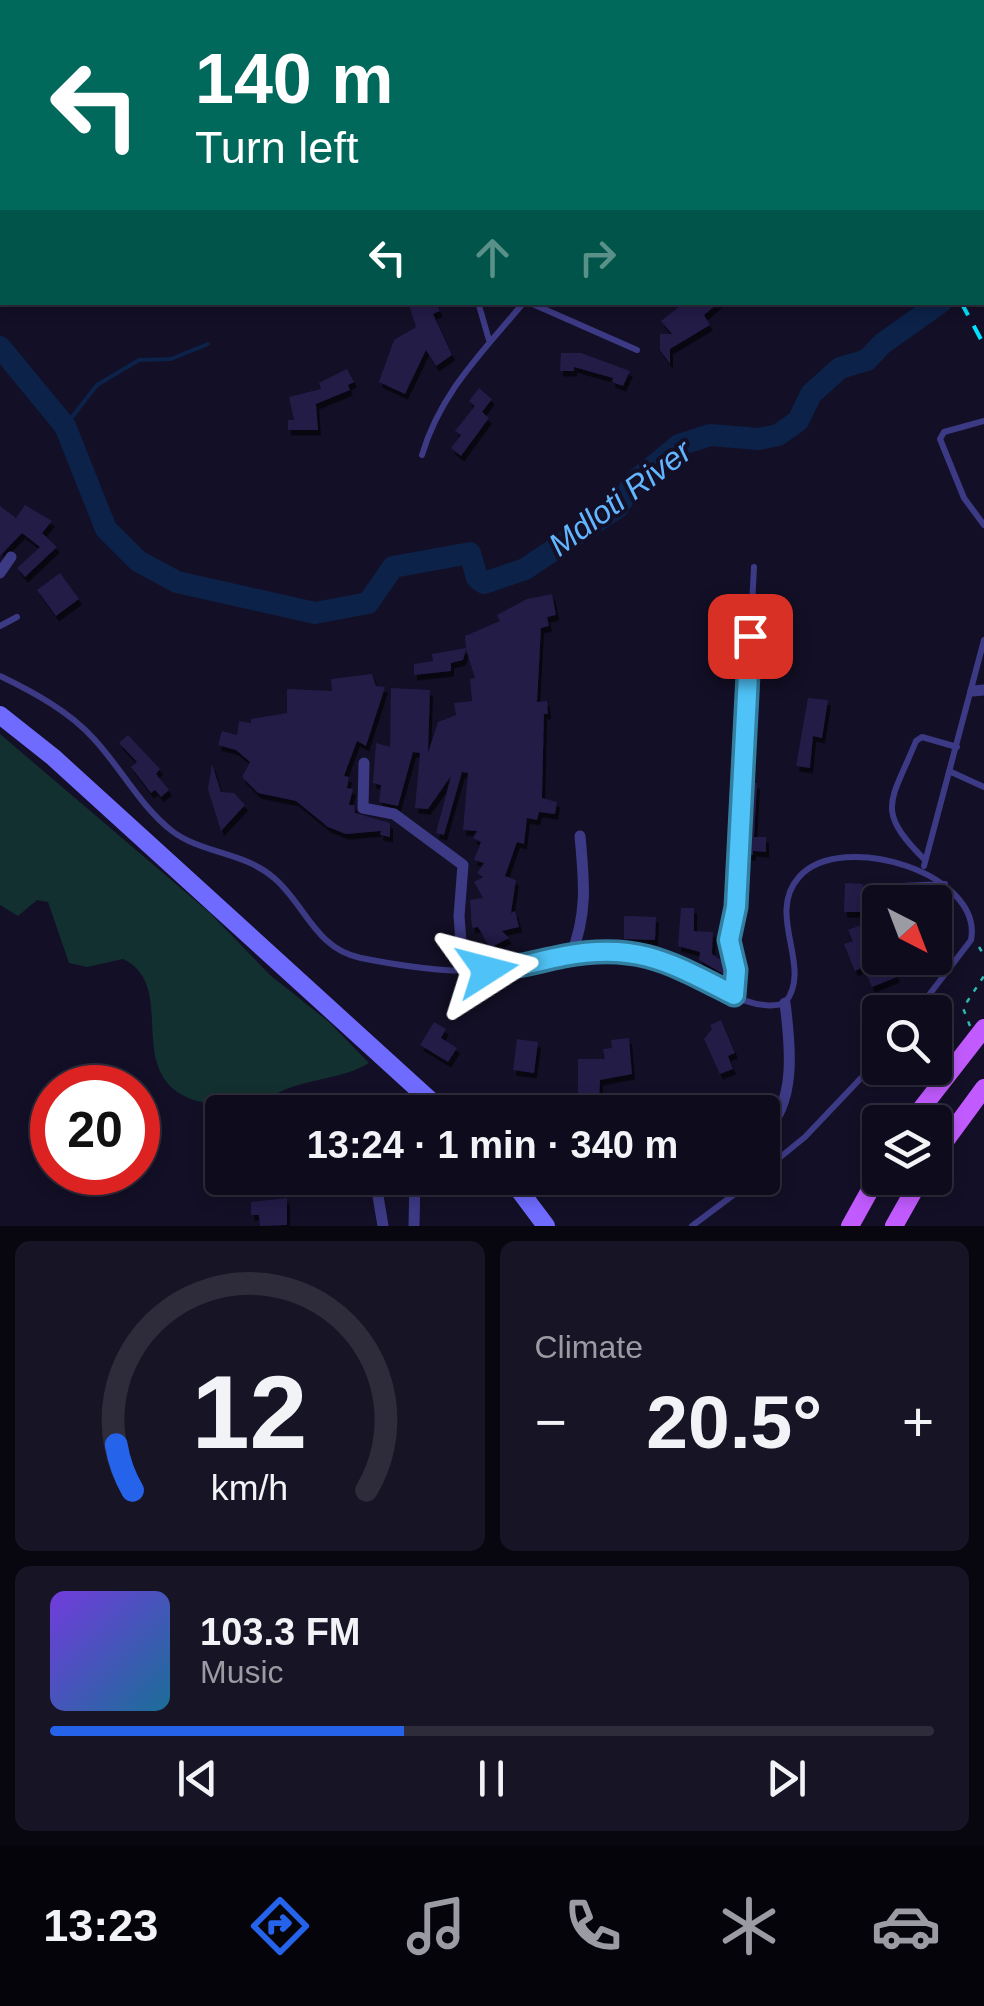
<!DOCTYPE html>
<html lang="en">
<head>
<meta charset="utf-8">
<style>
  body { margin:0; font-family:Helvetica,sans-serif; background:#171425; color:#f1f3f6; height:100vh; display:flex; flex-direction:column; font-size:38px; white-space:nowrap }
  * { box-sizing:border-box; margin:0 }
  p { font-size:32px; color:#9b9ba3 }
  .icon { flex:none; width:55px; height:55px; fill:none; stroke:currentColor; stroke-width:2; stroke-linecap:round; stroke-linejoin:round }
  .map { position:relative; height:1226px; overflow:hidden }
  .side { display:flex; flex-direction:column; gap:15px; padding:15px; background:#08060f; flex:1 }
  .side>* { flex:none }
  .guide { position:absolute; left:0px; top:0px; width:985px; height:305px; box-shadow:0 5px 15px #0003,0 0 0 2px #2e2b3b; background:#00695c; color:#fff; overflow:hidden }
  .needle { width:65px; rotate:138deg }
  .fabs { position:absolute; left:862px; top:885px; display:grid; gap:20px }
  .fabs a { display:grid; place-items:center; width:90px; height:90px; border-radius:10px; background:#0e0b1c; box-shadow:0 5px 15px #0003,0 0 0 2px #2e2b3b; font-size:50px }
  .speed { position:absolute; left:30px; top:1065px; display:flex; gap:20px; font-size:50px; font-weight:700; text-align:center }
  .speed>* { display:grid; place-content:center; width:130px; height:130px; border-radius:50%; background:#0e0b1c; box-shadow:0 5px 15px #0003,0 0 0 2px #2e2b3b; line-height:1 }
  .speed .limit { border:15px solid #d22; background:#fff; color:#111 }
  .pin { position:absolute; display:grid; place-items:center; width:85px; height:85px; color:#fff; margin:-42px; border-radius:20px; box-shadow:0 5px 15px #0006 }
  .me { position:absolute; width:110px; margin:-55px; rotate:81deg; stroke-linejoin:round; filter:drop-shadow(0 0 8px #0008) }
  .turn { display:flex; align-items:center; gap:35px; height:210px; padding:0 30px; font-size:45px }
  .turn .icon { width:130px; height:130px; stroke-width:2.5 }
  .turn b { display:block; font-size:70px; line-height:85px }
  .lanes { display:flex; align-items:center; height:95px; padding:0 30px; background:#0003; justify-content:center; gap:50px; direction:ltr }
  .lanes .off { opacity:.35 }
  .big { font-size:75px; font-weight:700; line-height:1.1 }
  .side .tile { flex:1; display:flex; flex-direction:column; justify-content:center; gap:15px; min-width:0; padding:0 35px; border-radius:15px; background:#171425 }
  .side .dial { align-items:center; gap:0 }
  .dial svg { height:260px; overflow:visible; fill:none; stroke:#2e2b3b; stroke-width:7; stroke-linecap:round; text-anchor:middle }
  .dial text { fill:#f1f3f6; stroke:none }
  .song { display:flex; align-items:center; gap:30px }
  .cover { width:120px; height:120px; border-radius:15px; background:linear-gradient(135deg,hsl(260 70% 55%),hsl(200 70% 35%)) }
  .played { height:10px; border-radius:5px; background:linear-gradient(90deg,#2563eb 40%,#2e2b3b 40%) }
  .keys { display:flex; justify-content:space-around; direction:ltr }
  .heat { display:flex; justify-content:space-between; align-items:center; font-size:55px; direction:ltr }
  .side .tiles { flex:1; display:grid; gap:15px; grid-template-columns:1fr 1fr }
  .tile:last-child { grid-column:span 2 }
  .trip { position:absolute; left:205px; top:1095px; width:575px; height:100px; border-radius:10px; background:#0e0b1c; box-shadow:0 5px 15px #0003,0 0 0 2px #2e2b3b; font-weight:700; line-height:100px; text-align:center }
  .tab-bar { display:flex; height:160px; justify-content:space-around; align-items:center; background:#06040b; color:#9b9ba3 }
  .tab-bar .icon { width:70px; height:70px }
  .tab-bar .current { color:#2563eb }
  .tab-bar b { font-size:45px; color:#f1f3f6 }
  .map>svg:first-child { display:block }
</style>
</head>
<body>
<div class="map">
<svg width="984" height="1226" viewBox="0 0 984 1226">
  <defs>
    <filter id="shadow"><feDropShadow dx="3" dy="5.5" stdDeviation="0" flood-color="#0009"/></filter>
  </defs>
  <rect width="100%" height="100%" fill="#130f26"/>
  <path fill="#12302f" d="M0,734l210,179 60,62 59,47 40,41c-26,16 -59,15 -87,28 -37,18 -110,25 -125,-28 -11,-35 6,-85 -34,-104l-36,8 -18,-4 -21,-61 -11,-2 -19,16 -18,-11z"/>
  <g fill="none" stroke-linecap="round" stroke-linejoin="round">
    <path stroke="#0c2248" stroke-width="4" d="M65,426l32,-41 42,-25 32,-1 37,-15"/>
    <path stroke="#0c2248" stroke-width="22" d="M982,294l2,2
      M0,347l65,79 41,103 32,32 39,21 138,31 53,-10 25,-36 77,-14 7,25 7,5 41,-14 93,-62 16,-25 45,-37 31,-10 49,4 19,-4 20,-14 13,-27 29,-26 27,-8 15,-16 59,-42"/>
  </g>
  <path fill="#241b47" filter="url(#shadow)" d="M408,302h27l5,9 -7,3 19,41 -16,11 -10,-16 -21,44 -26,-12 15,-42 22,-13z
    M685,302h35l-16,13 6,10 -40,24v15l-10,-14v-16h12l-11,-13z
    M561,353h20l49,18 -7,15 -11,-4 1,-4 -39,-11v4h-14z
    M347,369l7,13 -6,3 2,5 -34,14 2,26h-30v-10h6l-5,-23 32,-8 -2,-6z
    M479,388l13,11 -10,13 7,6 -28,38 -10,-8 10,-13 -6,-4 20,-25 -6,-5z
    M25,505l27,16 -10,12 15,14 -32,30 -8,-9 23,-21 -18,-14 -22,23v-50l16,12z
    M60,573l19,26 -23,17 -19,-26z
    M552,594l4,21 -9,2 2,9 -8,2 -4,74 10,-1 1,13h-4l-2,84 15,4 -2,12 -16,-2 -2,8 -10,-2 -3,26 -7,-2 -12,34 11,4 -5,33 4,-2 4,16 -17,4 7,7 -19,10 -12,-21 -6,1 -2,-28 13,-2 -9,-16 9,-5 -6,-4 7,-10 -10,-3 7,-18 -8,-4 4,-7 -14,-1 5,-57 -6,-1 -18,63 -8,-2 15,-57 -23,33 -13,-1 5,-55 -7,-1 -15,54 -19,-4 2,-17 -8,-2 3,-40 14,4 1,-59 39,2 -2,63 10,-31 18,-7 -2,-12 18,-2 -2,-22 5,-1 -9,-29 -3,11 -12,3v8l-37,4v-11l19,-3 -1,-7 34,-6 -1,-12 35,-15 -3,-6 30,-16z
    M372,674l4,12 9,1 -19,59 -9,-5 -13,35 5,1 -2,11 6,1 -4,16h5l1,8 35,10v14l-10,-2 1,-4 -35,3 -18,-7 -32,-26 -38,-8 -16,-16 8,-15 -14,-12 -18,-5 4,-14 15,4 2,-14 12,2v-4l36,-6v-24l45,2 -1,-12z
    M808,698l20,2 -6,38 -9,-2 -3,32 -14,-2z
    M128,735l32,34 -4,5 13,16 -8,7 -6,-7 -4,3 -20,-26 6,-5 -18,-19z
    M212,764l9,28 13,1 11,12 -24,26 -13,-42z
    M749,783h8l-3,54h12v15l-13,-1v4h-7z
    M845,883l18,1 -1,28h-18z
    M681,908h13v23l19,1 -1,22 15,10 -4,10 -24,-14 1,-8 -22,-6z
    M624,916l32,1 -1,23 -31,-1z
    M869,922l9,21 -9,3 8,20 13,-5 7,16 -25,10 -9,-20 -8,4 -11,-27 9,-3 -5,-11z
    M721,1020l14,33 -7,3 5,13 -13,5 -16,-35 8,-10 -2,-4z
    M434,1022l12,7 -5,9 16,10 -9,14 -28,-17z
    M629,1038l3,36 -32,6 -1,21 -21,-1v-41h27l-2,-10 9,-1 -1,-8z
    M517,1039l21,3 -4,31 -21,-3z
    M287,1198v27l-27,1 -1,-11h-8v-13z"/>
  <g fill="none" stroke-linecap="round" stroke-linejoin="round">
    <path stroke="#2fb8b0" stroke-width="2.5" stroke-dasharray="5 8" stroke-linecap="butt" d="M979,947l5,8
      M970,1026l-7,-18 21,-32"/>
    <path stroke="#3d3a85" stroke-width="6" d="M318,0l1,2
      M628,2v-2
      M982,7l2,-1
      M478,302l11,38
      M528,302l109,48
      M984,421l-40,11 -4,7 24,59 20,27
      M422,455c19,-64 61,-103 102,-153
      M0,626l17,-9
      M0,676c33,16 69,35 94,63 27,29 46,67 78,92 30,23 73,21 102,47 31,26 41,71 87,80 45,9 104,18 150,10 44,-6 82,-21 127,-14 47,6 105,64 147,49 29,-36 -20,-88 14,-126 43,-48 185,-3 172,63l-55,72
      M949,771l35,16
      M925,860c-51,-51 -34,-57 -9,-119l6,-4 35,10
      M924,866l60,-226
      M870,915l10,-28 65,-3
      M734,995l2,-25 -7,-29 7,-34 18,-340
      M762,1172l43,-35 75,-79
      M692,1226l64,-48"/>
    <path stroke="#3d3a85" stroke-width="11" d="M0,573l11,-16
      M973,691l11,-1
      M364,763l-1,45 31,6 69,51 -4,51 4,53
      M571,955c17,-42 13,-75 9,-119
      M574,1109l14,3
      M762,1134c36,-29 28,-91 23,-131
      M375,1178l8,48
      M414,1226l1,-48"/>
    <path stroke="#6f6bff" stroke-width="18" d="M0,715l53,42 390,355
      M510,1178l36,48"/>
    <path stroke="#c25bff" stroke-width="18" d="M911,1122l73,-94
      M935,1155l49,-67
      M850,1226l30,-54
      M894,1226l27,-48"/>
    <path stroke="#00e5ff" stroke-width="4" stroke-dasharray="15 12" stroke-linecap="butt" d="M810,0l1,2
      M961,302l23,43"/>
  </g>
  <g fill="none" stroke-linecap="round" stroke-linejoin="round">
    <g stroke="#337fa1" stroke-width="25">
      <path id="route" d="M487,970c27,-1 51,-9 77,-14 74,-14 107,7 170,39l2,-25 -7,-30 7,-33 14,-271"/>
    </g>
    <use href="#route" stroke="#4fc3f7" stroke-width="18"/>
  </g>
  <g text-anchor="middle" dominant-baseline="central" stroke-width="8" stroke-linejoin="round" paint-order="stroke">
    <g font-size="32" font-style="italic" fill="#62b6ff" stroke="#130f26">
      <text transform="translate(620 498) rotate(-37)">Mdloti River</text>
    </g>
  </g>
</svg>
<div class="fabs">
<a><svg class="needle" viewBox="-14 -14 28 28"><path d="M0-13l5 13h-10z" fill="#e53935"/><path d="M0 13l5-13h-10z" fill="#9b9ba3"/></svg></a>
<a><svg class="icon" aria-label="search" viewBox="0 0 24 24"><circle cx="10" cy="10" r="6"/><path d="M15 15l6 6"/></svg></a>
<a><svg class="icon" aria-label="layers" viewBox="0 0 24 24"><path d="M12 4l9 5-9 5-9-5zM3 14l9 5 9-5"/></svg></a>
</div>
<div class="speed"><div class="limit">20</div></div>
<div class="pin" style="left:750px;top:636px;background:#d93025"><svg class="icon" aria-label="arrive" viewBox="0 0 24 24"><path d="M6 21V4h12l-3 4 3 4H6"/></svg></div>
<svg class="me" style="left:487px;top:970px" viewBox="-20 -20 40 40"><path d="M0-17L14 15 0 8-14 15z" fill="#4fc3f7" stroke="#fff" stroke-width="4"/></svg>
<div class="trip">13:24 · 1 min · 340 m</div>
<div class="guide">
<div class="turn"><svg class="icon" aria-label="left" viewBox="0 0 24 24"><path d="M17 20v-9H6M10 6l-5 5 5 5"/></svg><div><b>140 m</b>Turn left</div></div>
<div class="lanes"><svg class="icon" aria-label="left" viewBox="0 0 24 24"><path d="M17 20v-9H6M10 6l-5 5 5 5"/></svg><svg class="icon off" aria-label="ahead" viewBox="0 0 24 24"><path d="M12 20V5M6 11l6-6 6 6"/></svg><svg class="icon off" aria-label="right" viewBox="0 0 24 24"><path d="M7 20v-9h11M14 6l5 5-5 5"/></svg></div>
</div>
</div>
<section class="side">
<div class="tiles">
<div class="tile dial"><svg viewBox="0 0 100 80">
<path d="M14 69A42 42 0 1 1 86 69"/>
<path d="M14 69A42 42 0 0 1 9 55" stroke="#2563eb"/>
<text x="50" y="56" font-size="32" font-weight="700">12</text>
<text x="50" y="72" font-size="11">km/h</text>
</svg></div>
<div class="tile"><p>Climate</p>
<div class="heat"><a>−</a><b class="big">20.5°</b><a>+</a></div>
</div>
<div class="tile">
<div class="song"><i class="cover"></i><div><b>103.3 FM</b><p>Music</p></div></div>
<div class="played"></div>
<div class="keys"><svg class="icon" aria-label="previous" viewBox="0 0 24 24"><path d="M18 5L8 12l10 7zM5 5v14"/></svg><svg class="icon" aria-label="pause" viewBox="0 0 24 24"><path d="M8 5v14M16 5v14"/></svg><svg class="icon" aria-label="next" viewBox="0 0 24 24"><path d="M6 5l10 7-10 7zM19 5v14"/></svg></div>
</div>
</div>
</section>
<nav class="tab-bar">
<b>13:23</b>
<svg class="icon current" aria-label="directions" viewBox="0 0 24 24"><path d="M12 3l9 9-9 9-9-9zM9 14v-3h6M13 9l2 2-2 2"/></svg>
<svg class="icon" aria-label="music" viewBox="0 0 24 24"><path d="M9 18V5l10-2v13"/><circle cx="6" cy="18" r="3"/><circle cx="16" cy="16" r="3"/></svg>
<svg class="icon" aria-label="phone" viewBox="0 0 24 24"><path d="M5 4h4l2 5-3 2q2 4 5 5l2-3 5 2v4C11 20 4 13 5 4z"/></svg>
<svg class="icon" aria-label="climate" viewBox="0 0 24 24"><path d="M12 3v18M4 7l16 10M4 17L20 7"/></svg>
<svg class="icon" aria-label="car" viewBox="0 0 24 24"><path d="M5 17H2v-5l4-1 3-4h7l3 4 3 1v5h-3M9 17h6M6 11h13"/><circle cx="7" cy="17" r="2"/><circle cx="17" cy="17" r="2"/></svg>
</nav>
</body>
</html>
